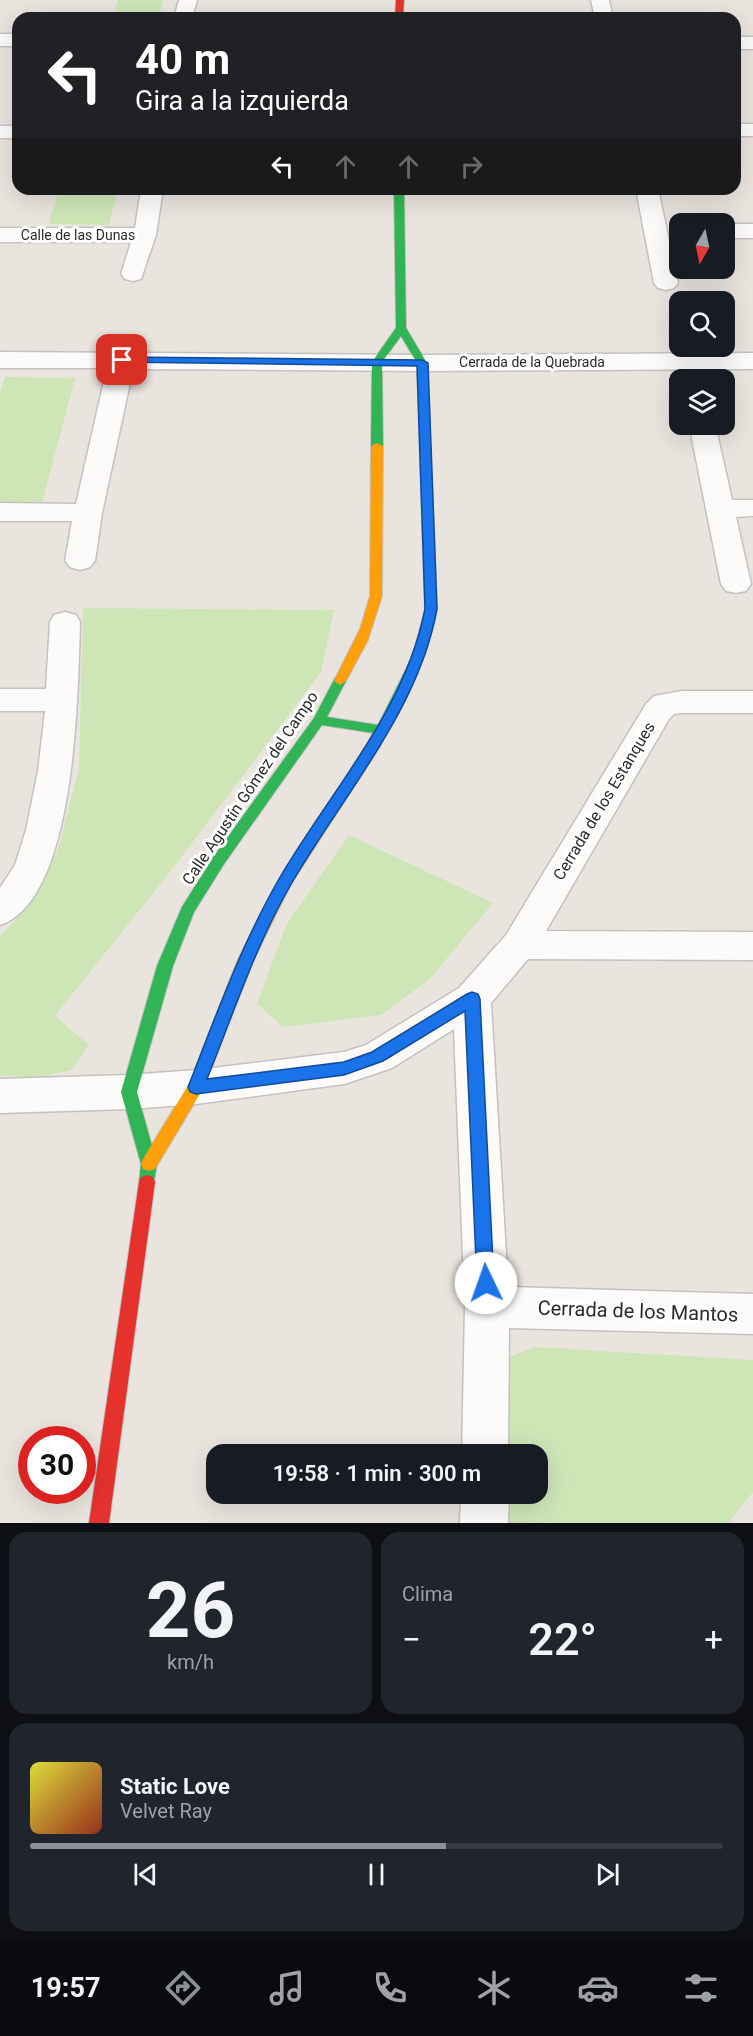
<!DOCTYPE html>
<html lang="es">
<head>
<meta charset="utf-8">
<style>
  body { margin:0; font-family:Roboto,sans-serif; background:#20242c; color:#f1f3f6; height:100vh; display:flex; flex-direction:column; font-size:22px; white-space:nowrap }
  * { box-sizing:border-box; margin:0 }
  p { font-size:20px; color:#9ea1a6 }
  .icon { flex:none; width:33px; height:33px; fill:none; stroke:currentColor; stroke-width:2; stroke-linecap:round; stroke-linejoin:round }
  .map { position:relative; height:1523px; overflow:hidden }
  .sheet { display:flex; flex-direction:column; gap:9px; padding:9px; background:#0d0f14; flex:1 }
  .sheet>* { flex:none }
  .hud { position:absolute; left:12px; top:12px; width:729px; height:183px; border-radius:18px; box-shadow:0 6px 24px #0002; background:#202124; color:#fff; overflow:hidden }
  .needle { width:39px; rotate:189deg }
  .tools { position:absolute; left:669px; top:213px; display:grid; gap:12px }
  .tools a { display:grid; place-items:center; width:66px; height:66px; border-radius:12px; background:#171b24; box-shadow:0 6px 24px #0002; font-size:30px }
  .speed { position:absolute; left:18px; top:1426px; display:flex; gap:12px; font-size:30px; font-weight:700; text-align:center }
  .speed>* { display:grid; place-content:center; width:78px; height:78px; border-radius:50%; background:#171b24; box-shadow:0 6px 24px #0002; line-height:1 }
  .speed .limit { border:9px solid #d22; background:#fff; color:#111 }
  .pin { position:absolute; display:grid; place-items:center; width:51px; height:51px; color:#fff; margin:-26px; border-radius:12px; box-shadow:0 3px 9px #0006 }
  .me { position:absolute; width:66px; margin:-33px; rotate:357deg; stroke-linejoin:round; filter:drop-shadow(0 0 4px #0008) }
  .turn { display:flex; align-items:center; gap:21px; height:126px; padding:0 24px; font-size:27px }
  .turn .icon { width:78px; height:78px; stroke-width:2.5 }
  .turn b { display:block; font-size:42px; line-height:51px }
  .lanes { display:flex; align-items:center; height:57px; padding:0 24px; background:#0003; justify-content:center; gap:30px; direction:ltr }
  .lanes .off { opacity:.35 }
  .big { font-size:45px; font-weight:600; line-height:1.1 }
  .sheet .widget { flex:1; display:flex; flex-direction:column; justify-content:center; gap:9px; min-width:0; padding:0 21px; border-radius:18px; background:#20242c }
  .sheet .dial { align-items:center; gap:0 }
  .dial b { font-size:78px; line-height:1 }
  .song { display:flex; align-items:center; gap:18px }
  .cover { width:72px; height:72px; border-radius:9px; background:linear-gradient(135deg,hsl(60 70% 55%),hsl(10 70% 35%)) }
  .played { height:6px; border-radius:3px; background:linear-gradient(90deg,#8c9099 60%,#363941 60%) }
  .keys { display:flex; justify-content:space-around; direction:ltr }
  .heat { display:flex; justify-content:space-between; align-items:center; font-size:33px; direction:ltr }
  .sheet .tiles { flex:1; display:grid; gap:9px; grid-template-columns:1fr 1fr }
  .widget:last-child { grid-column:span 2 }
  .trip { position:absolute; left:206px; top:1444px; width:342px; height:60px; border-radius:18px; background:#171b24; box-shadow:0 6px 24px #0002; font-weight:600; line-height:60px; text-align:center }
  .tab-bar { display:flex; height:96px; justify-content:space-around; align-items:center; background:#090b0e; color:#9ea1a6 }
  .tab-bar .icon { width:42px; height:42px }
  .tab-bar .selected { color:#8c9099 }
  .tab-bar b { font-size:27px; color:#f1f3f6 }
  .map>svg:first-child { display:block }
</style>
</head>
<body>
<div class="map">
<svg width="753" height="1523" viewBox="0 0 753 1523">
  <rect width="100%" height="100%" fill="#eae4df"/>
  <path fill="#cee6b6" d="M118,0h45l-4,18h-46z
    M59,189h59l-9,36 -60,-1z
    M5,377l70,1 -33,125h-42v-110z
    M83,608l251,2 -13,62 -154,204 -112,140 34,29 -17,25 -37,8 -35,-3v-139l26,-27 32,-59 21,-81z
    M349,835l144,68 -63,76 -49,36 -98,12 -26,-23 29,-79z
    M535,1347l218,13v132l-25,31h-225l-1,-29h35v-39h-35l-2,-94z"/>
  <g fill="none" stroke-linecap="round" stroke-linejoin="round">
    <g stroke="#c3c1c1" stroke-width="3">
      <path id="street" d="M179,0h18l-5,18h-18z
        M591,0h18l4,18h-18z
        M0,34h18v12h-18z
        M735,37h18v12h-18z
        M735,124h18v12h-18z
        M0,126h18v12h-18z
        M141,189h22l-7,46 -15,44 -8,2 -8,-2 -4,-5 10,-32h-131v-14h135z
        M636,189h22l20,94 -4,5 -8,2 -8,-2 -4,-5z
        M724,224h29v14h-29z
        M0,352l422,3 331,-2v16l-331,2 -289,-2 -31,144 -7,48 -5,6 -10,3 -10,-3 -5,-6 7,-40h-72v-18l76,1 31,-136h-107z
        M689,424h26l17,76h21v16l-17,1 15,67 -5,7 -10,2 -10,-2 -5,-7z
        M65,612l11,3 4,7c-2,67 -3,278 -80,303v-37l15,-23 11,-35 12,-59 7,-60h-45v-22h46l4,-67 4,-7z
        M682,691h71v22h-71l-8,1 -5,5 -123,212 207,1v28l-225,-1 -37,44 17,284 245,7v40l-244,-6 -1,127h-46l3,-148 -11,-278 -62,39 -48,16 -148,20 -67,5 -129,4v-34l129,-4 67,-5 148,-18 22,-7 93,-57 47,-53 140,-231 8,-8z
        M461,1494h48l-1,29h-48z"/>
    </g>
    <g stroke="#c3c1c1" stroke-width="2">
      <path id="fast" d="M394,189h10l2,139 21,35 10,246 -12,46 -46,93 -5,2 -7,-5 6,-12 -51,-8 -98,139 -30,48 -21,54 -36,126 20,72 -4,23 -6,2 -6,-2 -2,-5 2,-18 -20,-72 36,-126 25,-59 32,-51 100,-138 21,-40h10l1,3 -19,36 51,8 35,-70 12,-46 -8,-246 -16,-27 -19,26 1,84 -6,3 -6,-3 1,-84 24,-34z"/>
    </g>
    <g stroke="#c3c1c1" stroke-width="2">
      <path id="slow" d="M377,443l6,3 -1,150 -14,44 -22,41 -6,4 -6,-4 26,-52 10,-33 1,-150z
        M374,740l7,5 -90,139 -37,75 -50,128 -49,82 -6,2 -6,-2 -2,-5 2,-5 46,-75 49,-125 40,-78 91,-139z"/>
    </g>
    <g stroke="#c3c1c1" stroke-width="2">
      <path id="jam" d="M396,0h8l-1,18h-8z
        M147,1175l6,2 2,5 -46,341h-20l50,-341 2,-5z"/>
    </g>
    <use href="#street" fill="#fcfbfa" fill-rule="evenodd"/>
    <use href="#fast" fill="#30b455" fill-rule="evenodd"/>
    <use href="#slow" fill="#ff9f0a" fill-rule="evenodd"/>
    <use href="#jam" fill="#e5322d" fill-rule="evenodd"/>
  </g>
  <path fill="#1a73e8" stroke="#114b97" stroke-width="1.5" d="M122,357l300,3 6,3 9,246c-19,104 -96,188 -147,277 -35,61 -57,128 -83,193l137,-17 28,-10 95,-58 5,-2 6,2 2,5 14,284 -2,6 -6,2 -7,-2 -2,-6 -12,-272 -82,50 -39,14 -148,19 -6,-2 -2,-5c28,-71 53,-142 91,-208 51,-88 126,-167 146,-270l-8,-243 -299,-4v-4z"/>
  <g text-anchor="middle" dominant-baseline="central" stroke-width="6" stroke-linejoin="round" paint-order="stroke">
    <g font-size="14" fill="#2b2b2b" stroke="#fff">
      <text x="78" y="235">Calle de las Dunas</text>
      <text x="532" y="362">Cerrada de la Quebrada</text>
    </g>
    <g font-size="16" fill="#2b2b2b" stroke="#fff">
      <text transform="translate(250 788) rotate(-56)">Calle Agustín Gómez del Campo</text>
      <text transform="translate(604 801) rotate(-59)">Cerrada de los Estanques</text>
    </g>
    <g font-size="20" fill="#2b2b2b" stroke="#fff">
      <text transform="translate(638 1311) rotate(2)">Cerrada de los Mantos</text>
    </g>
  </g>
</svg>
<div class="tools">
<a><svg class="needle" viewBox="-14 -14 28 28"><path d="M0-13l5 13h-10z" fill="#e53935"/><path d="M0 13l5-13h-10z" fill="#9ea1a6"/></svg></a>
<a><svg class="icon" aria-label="search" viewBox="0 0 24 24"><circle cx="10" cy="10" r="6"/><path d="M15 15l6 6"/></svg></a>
<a><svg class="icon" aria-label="layers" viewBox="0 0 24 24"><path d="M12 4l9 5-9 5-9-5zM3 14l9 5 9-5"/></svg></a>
</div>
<div class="speed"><div class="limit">30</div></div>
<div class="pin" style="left:122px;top:360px;background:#d93025"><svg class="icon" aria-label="arrive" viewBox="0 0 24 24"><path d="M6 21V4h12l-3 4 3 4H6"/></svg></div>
<svg class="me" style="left:486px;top:1283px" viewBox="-20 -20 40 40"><circle r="19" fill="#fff"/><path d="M0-13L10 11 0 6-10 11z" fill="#1a73e8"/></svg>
<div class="trip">19:58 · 1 min · 300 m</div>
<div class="hud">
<div class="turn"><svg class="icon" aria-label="left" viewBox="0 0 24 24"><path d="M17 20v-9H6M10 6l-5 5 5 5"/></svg><div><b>40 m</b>Gira a la izquierda</div></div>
<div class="lanes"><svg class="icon" aria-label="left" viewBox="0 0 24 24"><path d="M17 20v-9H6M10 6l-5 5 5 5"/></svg><svg class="icon off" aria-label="ahead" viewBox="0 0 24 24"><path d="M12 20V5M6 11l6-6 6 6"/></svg><svg class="icon off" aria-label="ahead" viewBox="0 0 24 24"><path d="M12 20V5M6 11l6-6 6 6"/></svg><svg class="icon off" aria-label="right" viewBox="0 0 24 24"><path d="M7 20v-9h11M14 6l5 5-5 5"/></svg></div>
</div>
</div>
<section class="sheet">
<div class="tiles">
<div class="widget dial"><b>26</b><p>km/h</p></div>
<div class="widget"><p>Clima</p>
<div class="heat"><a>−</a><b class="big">22°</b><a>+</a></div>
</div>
<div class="widget">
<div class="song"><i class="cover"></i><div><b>Static Love</b><p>Velvet Ray</p></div></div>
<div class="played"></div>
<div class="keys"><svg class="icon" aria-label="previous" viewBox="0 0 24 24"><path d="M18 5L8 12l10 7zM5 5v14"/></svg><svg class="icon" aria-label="pause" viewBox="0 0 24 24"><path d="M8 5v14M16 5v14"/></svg><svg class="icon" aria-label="next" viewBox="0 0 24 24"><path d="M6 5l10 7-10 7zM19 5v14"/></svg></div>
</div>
</div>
</section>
<nav class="tab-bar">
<b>19:57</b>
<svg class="icon selected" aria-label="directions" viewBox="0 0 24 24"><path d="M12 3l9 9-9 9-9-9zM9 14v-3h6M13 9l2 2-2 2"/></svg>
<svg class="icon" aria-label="music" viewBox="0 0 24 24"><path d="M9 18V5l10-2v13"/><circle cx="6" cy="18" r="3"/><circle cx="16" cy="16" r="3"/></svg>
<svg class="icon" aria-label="phone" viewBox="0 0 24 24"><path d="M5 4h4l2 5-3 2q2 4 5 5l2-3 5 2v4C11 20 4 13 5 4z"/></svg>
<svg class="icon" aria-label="climate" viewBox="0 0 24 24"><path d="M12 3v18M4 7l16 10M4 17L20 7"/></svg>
<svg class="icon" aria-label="car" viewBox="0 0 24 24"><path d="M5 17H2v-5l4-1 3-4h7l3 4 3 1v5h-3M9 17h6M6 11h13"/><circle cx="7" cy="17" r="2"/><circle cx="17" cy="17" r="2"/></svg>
<svg class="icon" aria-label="filters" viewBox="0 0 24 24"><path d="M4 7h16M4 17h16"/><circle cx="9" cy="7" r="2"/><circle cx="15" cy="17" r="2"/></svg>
</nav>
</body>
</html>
